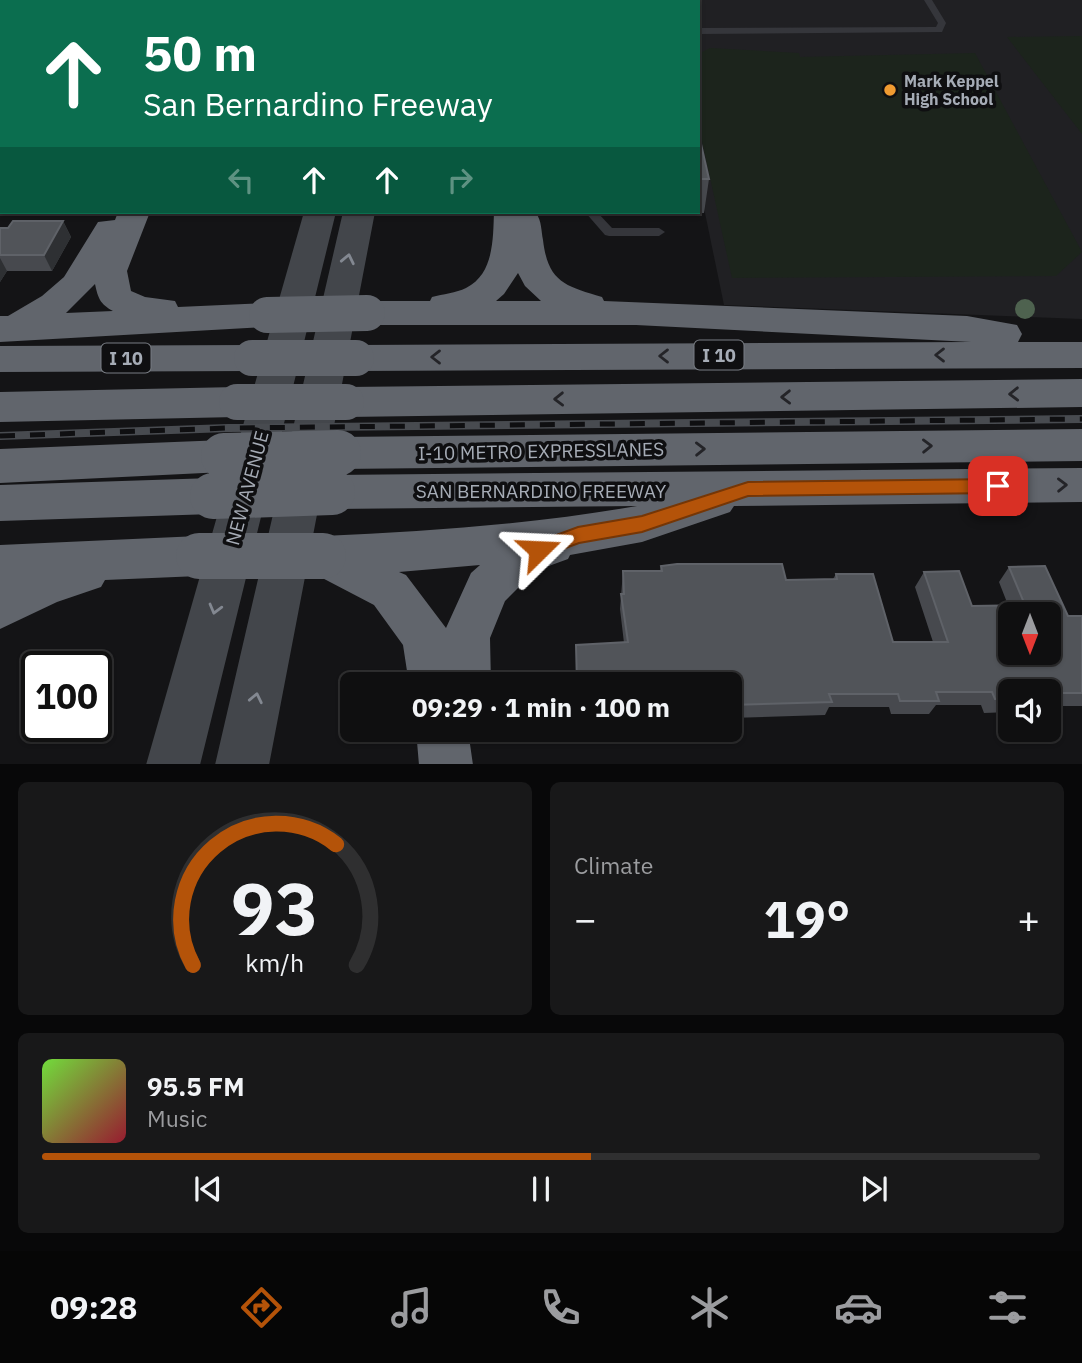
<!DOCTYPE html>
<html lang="en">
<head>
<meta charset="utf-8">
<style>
  body { margin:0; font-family:"IBM Plex Sans",sans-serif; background:#181819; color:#f1f3f6; height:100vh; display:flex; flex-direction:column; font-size:26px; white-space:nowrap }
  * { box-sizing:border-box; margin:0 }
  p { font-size:23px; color:#9b9c9f }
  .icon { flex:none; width:38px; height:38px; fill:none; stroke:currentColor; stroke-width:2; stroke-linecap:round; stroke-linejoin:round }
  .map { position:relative; height:764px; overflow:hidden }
  .sheet { display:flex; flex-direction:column; gap:18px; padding:18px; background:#080809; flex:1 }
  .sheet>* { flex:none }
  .hud { position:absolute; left:0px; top:0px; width:700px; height:214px; box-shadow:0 2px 5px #0004,0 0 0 2px #2f2f30; background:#0b6e4f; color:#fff; overflow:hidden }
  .needle { width:46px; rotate:180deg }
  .fabs { position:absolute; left:998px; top:602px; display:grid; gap:14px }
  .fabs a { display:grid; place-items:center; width:63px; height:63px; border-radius:10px; background:#0f0f10; box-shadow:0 2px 5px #0004,0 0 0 2px #2f2f30; font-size:35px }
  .speed { position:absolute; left:21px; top:651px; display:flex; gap:14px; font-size:35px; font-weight:700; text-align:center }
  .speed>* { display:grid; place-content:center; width:91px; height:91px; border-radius:50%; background:#0f0f10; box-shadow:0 2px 5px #0004,0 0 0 2px #2f2f30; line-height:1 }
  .speed .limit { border:4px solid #111; border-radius:10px; background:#fff; color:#111 }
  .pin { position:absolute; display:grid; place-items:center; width:60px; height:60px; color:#fff; margin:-30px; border-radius:14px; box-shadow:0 4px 10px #0006 }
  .me { position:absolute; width:77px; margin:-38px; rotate:69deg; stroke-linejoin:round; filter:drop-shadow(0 0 5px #0008) }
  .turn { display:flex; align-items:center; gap:24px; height:147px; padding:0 28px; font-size:32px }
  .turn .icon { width:91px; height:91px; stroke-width:2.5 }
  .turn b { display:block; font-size:49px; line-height:60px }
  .lanes { display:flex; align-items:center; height:66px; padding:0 28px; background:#0003; justify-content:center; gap:35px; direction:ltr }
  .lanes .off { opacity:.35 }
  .big { font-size:52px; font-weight:800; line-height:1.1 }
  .sheet .card { flex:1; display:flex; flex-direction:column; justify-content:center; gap:10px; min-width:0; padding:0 24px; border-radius:10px; background:#181819 }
  .sheet .dial { align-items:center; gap:0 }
  .dial svg { height:182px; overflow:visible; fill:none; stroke:#2f2f30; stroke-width:7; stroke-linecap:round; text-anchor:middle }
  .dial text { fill:#f1f3f6; stroke:none }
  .song { display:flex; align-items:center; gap:21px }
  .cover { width:84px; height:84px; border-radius:10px; background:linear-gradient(135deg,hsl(100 70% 55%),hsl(350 70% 35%)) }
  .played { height:7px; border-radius:4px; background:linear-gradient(90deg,#b45309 55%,#2f2f30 55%) }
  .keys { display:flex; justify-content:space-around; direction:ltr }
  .heat { display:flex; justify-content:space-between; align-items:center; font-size:38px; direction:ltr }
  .sheet .tiles { flex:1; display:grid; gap:18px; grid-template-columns:1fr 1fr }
  .card:last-child { grid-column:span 2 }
  .trip { position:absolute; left:340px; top:672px; width:402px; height:70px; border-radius:10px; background:#0f0f10; box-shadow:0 2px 5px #0004,0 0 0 2px #2f2f30; font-weight:800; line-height:70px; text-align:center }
  .dock { display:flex; height:112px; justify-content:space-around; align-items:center; background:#060606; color:#9b9c9f }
  .dock .icon { width:49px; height:49px }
  .dock .selected { color:#b45309 }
  .dock b { font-size:32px; color:#f1f3f6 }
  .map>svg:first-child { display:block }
</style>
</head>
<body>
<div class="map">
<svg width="1082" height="765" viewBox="0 0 1082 765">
  <rect width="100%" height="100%" fill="#141416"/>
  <path fill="#202023" d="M662,0h420v319l-358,-14 -26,-126v-177z"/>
  <path fill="#1c241c" d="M1082,36v98l-75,-97z
    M710,48l89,5 1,4 175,-4 107,199 -26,24 -324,2 -34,-155v-69z"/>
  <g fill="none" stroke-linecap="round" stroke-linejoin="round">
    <path fill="#35363b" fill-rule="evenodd" d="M239,0h8l-9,2z
      M510,0h8v2h-8z
      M683,0h8l-9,2z
      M924,0h8l14,23 -4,9 -244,2v-6l238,-1 2,-4z
      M585,212h12l15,16h47l6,4 -6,4h-50l-4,-1z"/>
    <path fill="#35363b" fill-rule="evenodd" d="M0,200l2,12h8l-10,2z"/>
    <path fill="#43464b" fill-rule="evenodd" d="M367,0h24l-26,2z
      M304,212h32l-136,553h-54z
      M343,212h32l-106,553h-54z"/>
    <path fill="#61656c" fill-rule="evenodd" d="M118,212h32l-23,59 4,20 14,6 30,4 3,6 89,-4 13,3 5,9 -5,9 -13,3 -267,15v-26h8l34,-20 22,-19 34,-55 17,-2zM95,284c3,14 5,20 18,27l-47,2z
      M494,212l42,1c6,9 5,17 7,27 5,42 22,46 59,57l2,4 363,15 50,9 5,9 -4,8h64v26l-726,3 -13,-4 -6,-9 6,-9 13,-4 615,-3 -335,-17h-269l-13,-3 -5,-9 5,-9 13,-3h63l2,-4c11,-3 24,-4 34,-9 28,-14 27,-49 28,-76zM518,273l7,13 16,15h-45l8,-7z
      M252,345l13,4 6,9 -6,9 -13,4 -252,1v-26z
      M1082,379v28l-736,10 -14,-5 -6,-10 6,-10 14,-5z
      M237,387l14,5 6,10 -6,10 -14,5 -237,5v-30z
      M1082,429v32l-744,8 -15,-5 -6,-11 6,-11 15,-5z
      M224,440l15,4 6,12 -6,12 -15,4 -224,11v-34z
      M1082,468v34l-348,4 -4,6 -88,30 -72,13 -2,4 -33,12 -30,30 -15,37 1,46h-82l-6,-39 -29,-40 -67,-35 -7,-14 7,-14 16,-6c105,-4 210,-12 314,-30l-305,3 -15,-5 -6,-12 6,-12 15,-5zM480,565l-9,8 -25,55 -40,-53 -7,-3z
      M213,478l15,6 6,12 -6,12 -15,6 -213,7v-36z
      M199,536l16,6 7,14 -7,14 -16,6 -94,4 -4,7 -44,15 -57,27v-84z
      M416,730h52l5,35h-54z"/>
    <g stroke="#484b50" stroke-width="8">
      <path id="rail" d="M0,436l228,-8 854,-9"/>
    </g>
    <use href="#rail" stroke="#0f0f11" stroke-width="5" stroke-dasharray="15" stroke-linecap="butt"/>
    <path stroke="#61656c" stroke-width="36" d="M267,315l100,-2
      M252,358h104
      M237,402h109"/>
    <path stroke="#61656c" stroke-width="46" d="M224,456l114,-3
      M213,496l119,-4
      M199,556h124"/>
  </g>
  <circle fill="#4e624f" cx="1025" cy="309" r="10"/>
  <path fill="#47494e" d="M0,0l2,2v171l-2,1z
    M698,131l11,48 -5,34 -100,3 -4,-4h98z
    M551,212h34v4h-33z
    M63,221l8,16 -19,34h-45l-7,11v-54h8z
    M661,566l125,14 47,-1 3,-5 57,68h40l-18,-55 9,-15 48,34 36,-1 -9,-23 10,-15 59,49h14v90h-34v-15h-38v21l-26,1 -3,-8h-45l-7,9h-38l-2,-7h-60l-4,8 -95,3v-34h-154v-39l48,-2 -4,-34 3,-38h37z"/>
  <path fill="#2e3033" d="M298,0h63v2h-69z
    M63,221l8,16 -19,34 -8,-16z
    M0,258l7,13 -7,11z"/>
  <path fill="#515459" stroke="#5f6268" stroke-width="2" fill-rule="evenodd" d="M0,0h187l-1,2h-184v150h-2z
    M253,0h45l-6,2h-40z
    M434,0h67v2h-58v-2z
    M545,0h115v2h-115z
    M698,131l11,48h-11z
    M13,221h50l-19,34h-44v-27h8z
    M677,564h105l4,16 51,-1 -1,-5h37l20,68h55l-24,-70 35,-1 13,35 53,-1 -16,-38 36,-1 23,50h14v77h-30l2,5h-6v-7h-38v8h-15l-3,-7h-56l3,9h-39l-2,-7h-69l3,8 -102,3v-21h-153l-1,-39 52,-3 -7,-48h3l-1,-23h39l-1,-5zM1010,614h38v39h-38z"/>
  <defs><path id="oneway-chevron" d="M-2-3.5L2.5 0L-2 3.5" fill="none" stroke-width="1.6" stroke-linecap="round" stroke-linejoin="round" transform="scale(1.75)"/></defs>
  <g stroke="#838891">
    <use href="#oneway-chevron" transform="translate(348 259) rotate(-78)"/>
    <use href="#oneway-chevron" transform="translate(215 609) rotate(105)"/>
    <use href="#oneway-chevron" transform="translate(256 698) rotate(-78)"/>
  </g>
  <g stroke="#242428">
    <use href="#oneway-chevron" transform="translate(940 355) rotate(180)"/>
    <use href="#oneway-chevron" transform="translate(664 356) rotate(180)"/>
    <use href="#oneway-chevron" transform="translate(436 357) rotate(180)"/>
    <use href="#oneway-chevron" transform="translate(1014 394) rotate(179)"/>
    <use href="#oneway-chevron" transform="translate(786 397) rotate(179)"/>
    <use href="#oneway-chevron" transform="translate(559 399) rotate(179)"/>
    <use href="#oneway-chevron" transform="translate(927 446) rotate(-1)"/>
    <use href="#oneway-chevron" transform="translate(700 449) rotate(-1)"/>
    <use href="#oneway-chevron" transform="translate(1062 485) rotate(-1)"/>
  </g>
  <path fill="#b45309" stroke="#753606" stroke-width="2" d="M998,479l7,2 2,5 -2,5 -7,2 -250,3 -106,36 -63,11 -40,15 -7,-3 -2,-5 2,-6 46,-17 64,-11 106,-34z"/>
  <circle fill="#f09b31" stroke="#0f0f11" stroke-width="2.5" cx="890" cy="90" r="7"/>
  <g text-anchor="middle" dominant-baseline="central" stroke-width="7" stroke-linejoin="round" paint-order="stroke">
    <g font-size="16" font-weight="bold" fill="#a6acb6" stroke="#0f0f11" text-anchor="start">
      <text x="904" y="81">Mark Keppel<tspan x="904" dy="18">High School</tspan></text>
    </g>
    <g fill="#0f0f11" stroke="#797d84" stroke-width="2">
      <rect x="694.5" y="340.5" width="49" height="29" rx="5"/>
      <rect x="101.5" y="343.5" width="49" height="29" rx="5"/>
    </g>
    <g font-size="18" font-weight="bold" fill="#a6acb6">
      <text x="719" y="355">I 10</text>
      <text x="126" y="358">I 10</text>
    </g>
    <g font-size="19" fill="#a6acb6" stroke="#0f0f11">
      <text transform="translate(541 451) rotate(-1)">I-10 METRO EXPRESSLANES</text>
      <text transform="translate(247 488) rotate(-75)">NEW AVENUE</text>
      <text x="541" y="491">SAN BERNARDINO FREEWAY</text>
    </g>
  </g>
</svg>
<div class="fabs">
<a><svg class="needle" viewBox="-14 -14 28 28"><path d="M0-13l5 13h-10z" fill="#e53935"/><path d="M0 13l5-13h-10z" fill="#9b9c9f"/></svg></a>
<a><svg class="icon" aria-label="sound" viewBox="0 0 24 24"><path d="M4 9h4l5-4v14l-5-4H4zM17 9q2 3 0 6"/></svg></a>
</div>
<div class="speed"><div class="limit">100</div></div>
<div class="pin" style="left:998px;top:486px;background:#d93025"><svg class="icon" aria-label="arrive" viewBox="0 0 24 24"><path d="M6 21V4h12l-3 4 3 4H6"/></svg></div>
<svg class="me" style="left:539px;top:550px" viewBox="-20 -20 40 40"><path d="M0-17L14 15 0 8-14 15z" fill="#b45309" stroke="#fff" stroke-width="4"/></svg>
<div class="trip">09:29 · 1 min · 100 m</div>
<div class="hud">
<div class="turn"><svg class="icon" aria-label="ahead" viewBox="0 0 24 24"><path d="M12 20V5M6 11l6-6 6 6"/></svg><div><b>50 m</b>San Bernardino Freeway</div></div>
<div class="lanes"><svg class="icon off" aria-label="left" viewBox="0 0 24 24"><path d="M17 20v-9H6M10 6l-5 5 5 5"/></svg><svg class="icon" aria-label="ahead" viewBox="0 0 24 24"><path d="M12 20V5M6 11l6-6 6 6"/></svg><svg class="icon" aria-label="ahead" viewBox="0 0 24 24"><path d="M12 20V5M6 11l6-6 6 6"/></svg><svg class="icon off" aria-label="right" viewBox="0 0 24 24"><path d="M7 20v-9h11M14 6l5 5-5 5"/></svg></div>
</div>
</div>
<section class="sheet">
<div class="tiles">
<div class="card dial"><svg viewBox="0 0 100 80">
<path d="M14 69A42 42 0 1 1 86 69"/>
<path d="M14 69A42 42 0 0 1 77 16" stroke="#b45309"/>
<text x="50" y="56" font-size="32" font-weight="700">93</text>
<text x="50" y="72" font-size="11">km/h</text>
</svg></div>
<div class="card"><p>Climate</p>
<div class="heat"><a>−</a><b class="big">19°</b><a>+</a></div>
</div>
<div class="card">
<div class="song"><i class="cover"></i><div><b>95.5 FM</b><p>Music</p></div></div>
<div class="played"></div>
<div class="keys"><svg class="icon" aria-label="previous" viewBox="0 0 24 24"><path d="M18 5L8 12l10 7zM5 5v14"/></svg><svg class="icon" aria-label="pause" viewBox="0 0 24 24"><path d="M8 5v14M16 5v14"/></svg><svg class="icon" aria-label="next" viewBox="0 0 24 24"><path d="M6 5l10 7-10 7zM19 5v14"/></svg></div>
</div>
</div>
</section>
<nav class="dock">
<b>09:28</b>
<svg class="icon selected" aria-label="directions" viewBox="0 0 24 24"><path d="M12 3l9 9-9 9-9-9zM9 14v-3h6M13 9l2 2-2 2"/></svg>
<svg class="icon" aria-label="music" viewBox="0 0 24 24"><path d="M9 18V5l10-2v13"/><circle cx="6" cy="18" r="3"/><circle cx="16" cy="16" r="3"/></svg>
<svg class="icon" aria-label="phone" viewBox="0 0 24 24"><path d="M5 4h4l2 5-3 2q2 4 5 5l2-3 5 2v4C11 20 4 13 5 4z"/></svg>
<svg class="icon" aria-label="climate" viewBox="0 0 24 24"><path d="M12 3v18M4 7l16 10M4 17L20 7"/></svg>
<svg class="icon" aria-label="car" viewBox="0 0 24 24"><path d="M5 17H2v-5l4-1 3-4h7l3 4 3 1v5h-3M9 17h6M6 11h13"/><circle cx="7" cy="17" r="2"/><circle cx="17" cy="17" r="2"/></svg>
<svg class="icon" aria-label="filters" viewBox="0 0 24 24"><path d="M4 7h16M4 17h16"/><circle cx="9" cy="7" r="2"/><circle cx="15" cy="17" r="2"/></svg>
</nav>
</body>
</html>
